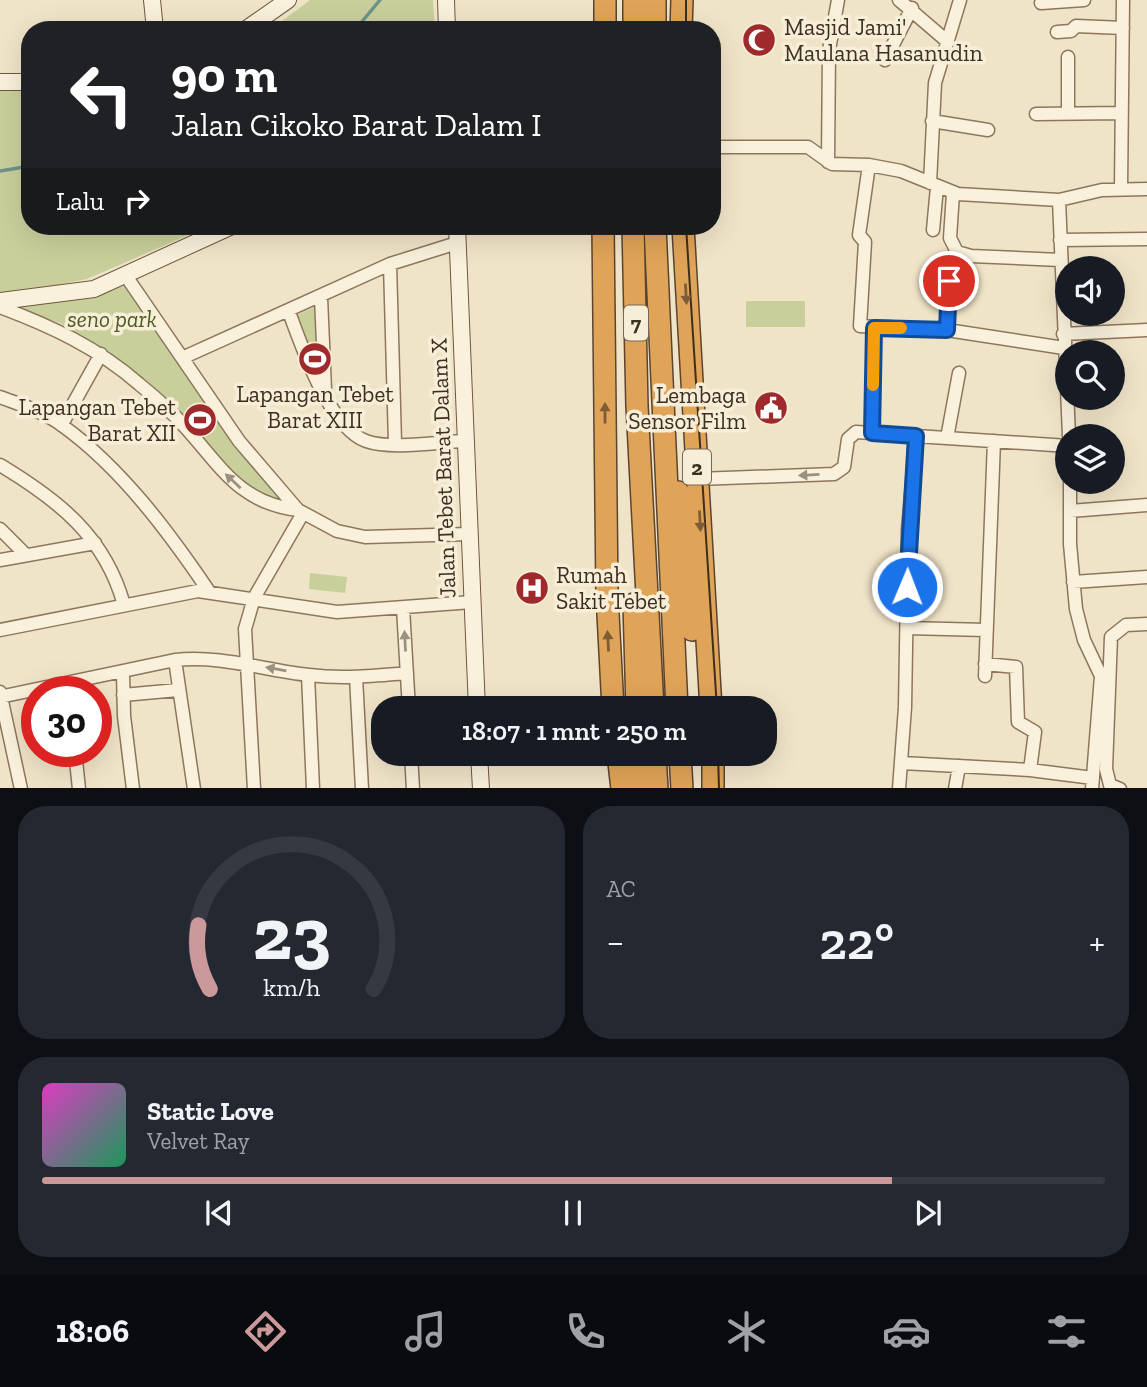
<!DOCTYPE html>
<html lang="id">
<head>
<meta charset="utf-8">
<style>
  body { margin:0; font-family:"Zilla Slab",serif; background:#242831; color:#f1f3f6; height:100vh; display:flex; flex-direction:column; font-size:26px; white-space:nowrap }
  * { box-sizing:border-box; margin:0 }
  p { font-size:23px; color:#9ea1a6 }
  .icon { flex:none; width:38px; height:38px; fill:none; stroke:currentColor; stroke-width:2; stroke-linecap:round; stroke-linejoin:round }
  .map { position:relative; height:788px; overflow:hidden }
  .drawer { display:flex; flex-direction:column; gap:18px; padding:18px; background:#0d0f14; flex:1 }
  .drawer>* { flex:none }
  .top-card { position:absolute; left:21px; top:21px; width:700px; height:214px; border-radius:28px; box-shadow:0 7px 28px #0002; background:#202124; color:#fff; overflow:hidden }
  .tools { position:absolute; left:1055px; top:256px; display:grid; gap:14px }
  .tools a { display:grid; place-items:center; width:70px; height:70px; border-radius:50%; background:#171b24; box-shadow:0 7px 28px #0002; font-size:35px }
  .speed { position:absolute; left:21px; top:676px; display:flex; gap:14px; font-size:35px; font-weight:700; text-align:center }
  .speed>* { display:grid; place-content:center; width:91px; height:91px; border-radius:50%; background:#171b24; box-shadow:0 7px 28px #0002; line-height:1 }
  .speed .limit { border:10px solid #d22; background:#fff; color:#111 }
  .pin { position:absolute; display:grid; place-items:center; width:60px; height:60px; color:#fff; margin:-30px; border:4px solid #fff; border-radius:50%; box-shadow:0 2px 7px #0007 }
  .me { position:absolute; width:77px; margin:-38px; rotate:1deg; stroke-linejoin:round; filter:drop-shadow(0 0 5px #0008) }
  .turn { display:flex; align-items:center; gap:24px; height:147px; padding:0 35px; font-size:32px }
  .turn .icon { width:91px; height:91px; stroke-width:2.5 }
  .turn b { display:block; font-size:49px; line-height:60px }
  .then { display:flex; align-items:center; height:66px; padding:0 35px; background:#0003; gap:14px; font-size:26px }
  .big { font-size:52px; font-weight:600; line-height:1.1 }
  .drawer .card { flex:1; display:flex; flex-direction:column; justify-content:center; gap:10px; min-width:0; padding:0 24px; border-radius:28px; background:#242831 }
  .drawer .dial { align-items:center; gap:0 }
  .dial svg { height:182px; overflow:visible; fill:none; stroke:#363941; stroke-width:7; stroke-linecap:round; text-anchor:middle }
  .dial text { fill:#f1f3f6; stroke:none }
  .song { display:flex; align-items:center; gap:21px }
  .cover { width:84px; height:84px; border-radius:10px; background:linear-gradient(135deg,hsl(310 70% 55%),hsl(150 70% 35%)) }
  .played { height:7px; border-radius:4px; background:linear-gradient(90deg,#cc999b 80%,#363941 80%) }
  .keys { display:flex; justify-content:space-around; direction:ltr }
  .heat { display:flex; justify-content:space-between; align-items:center; font-size:38px; direction:ltr }
  .drawer .tiles { flex:1; display:grid; gap:18px; grid-template-columns:1fr 1fr }
  .card:last-child { grid-column:span 2 }
  .trip { position:absolute; left:371px; top:696px; width:406px; height:70px; border-radius:28px; background:#171b24; box-shadow:0 7px 28px #0002; font-weight:600; line-height:70px; text-align:center }
  .menu { display:flex; height:112px; justify-content:space-around; align-items:center; background:#090b0e; color:#9ea1a6 }
  .menu .icon { width:49px; height:49px }
  .menu .current { color:#cc999b }
  .menu b { font-size:32px; color:#f1f3f6 }
  .map>svg:first-child { display:block }
</style>
</head>
<body>
<div class="map">
<svg width="1147" height="789" viewBox="0 0 1147 789">
  <rect width="100%" height="100%" fill="#f0e4c8"/>
  <path fill="#c9cf9b" d="M310,0h123l2,30h-165z
    M30,90v136h179l-122,53 -79,16 -8,-3v-201z
    M125,286l126,172 52,46 -10,1 -41,-16 -27,-23 -39,-50 -83,-66 -43,-27 -47,-16z
    M746,301h59v26h-59z
    M314,307l5,73 -24,-64z
    M310,573l37,4 -2,16 -36,-4z"/>
  <g fill="none" stroke-linecap="round" stroke-linejoin="round">
    <path stroke="#6f938a" stroke-width="3.5" d="M355,30l25,-30
      M0,171l30,-5"/>
    <g stroke="#8d765c" stroke-width="15">
      <path id="street" d="M899,0l49,42
        M1041,3l43,-3
        M1057,32l14,-1 5,-5 47,2
        M885,60l27,-52
        M1036,114l86,-1
        M1068,114v-57
        M932,121l56,9
        M712,147h96l24,17 37,1 32,6 57,23 101,6 43,-10 45,-1
        M828,162l1,-112 9,-50
        M869,165l-10,70 6,7 -5,84 87,4 117,18
        M930,183l5,-100 25,-83
        M1121,188l2,-188
        M953,193l-3,45 7,14 14,4 89,4
        M1059,200l10,236
        M933,230l4,-43
        M1060,240l87,-1
        M390,264l5,179
        M126,276l113,165 59,69 39,21 28,6 104,-3
        M321,297l4,93
        M0,307c51,19 98,41 139,77 16,13 33,28 47,44 36,40 54,75 112,82
        M289,312c13,35 40,115 77,129 25,9 72,1 98,0
        M947,330l2,-49 13,-27
        M1063,334l84,-4
        M182,358l208,-94 67,-21
        M0,397c21,8 45,15 63,29 58,42 105,105 145,164
        M62,424l39,-70
        M872,433l2,-105
        M947,438l12,-65
        M0,465c58,35 105,71 124,140
        M698,479l136,-5 10,-7 4,-28 8,-7 212,14
        M1070,481v63l6,65 8,31 17,36 -9,113
        M1070,511l77,-6
        M0,529l26,26
        M0,560l95,-17
        M1073,582l74,-5
        M403,608l6,101
        M907,628l79,2
        M0,630l198,-39 139,21 135,-10
        M175,660l19,129
        M985,664l31,3 2,55 17,10 -5,38
        M123,673l1,43 9,73
        M308,675l5,114
        M985,676l9,-235
        M356,677l6,112
        M0,692l21,97
        M123,695l55,-5
        M0,697l175,-37c46,-5 88,10 134,15 33,4 65,1 98,-2
        M75,751l4,38
        M411,754l2,35
        M902,763l128,7 63,8
        M254,789l-9,-160 9,-31 49,-85
        M899,789l6,-82 3,-177 8,-94
        M955,789l4,-23
        M1120,789l-10,-4 -4,-16 5,-132 15,-12 21,-1"/>
    </g>
    <g stroke="#6f573f" stroke-width="18">
      <path id="secondary" d="M152,0l3,30
        M446,0l1,30
        M245,30l43,-30
        M0,82h30
        M457,226l20,483
        M0,301l94,-12 138,-63
        M479,754l2,35"/>
    </g>
    <g stroke="#5b4430" stroke-width="24">
      <path id="highway" d="M605,30v-30
        M634,30v-30
        M655,30v-30
        M681,30l1,-30
        M603,226l4,369 6,114
        M633,226l4,180 16,303
        M655,226l22,483
        M683,226l28,483
        M678,492l14,138
        M634,604l3,105
        M618,754l4,35
        M639,754l1,35
        M655,754l2,35
        M680,754l2,35
        M713,754v35"/>
    </g>
    <use href="#street" stroke="#faf1dc" stroke-width="12"/>
    <use href="#secondary" stroke="#faf1dc" stroke-width="16"/>
    <use href="#highway" stroke="#e0a458" stroke-width="21"/>
    <path stroke="#3d2e20" stroke-width="2" d="M686,30v-30
      M686,226l31,483
      M718,754l1,35"/>
  </g>
  <defs><path id="oneway-solid" d="M-6-.8H1V-3.2L6.5 0L1 3.2V.8H-6Z" transform="scale(1.75)"/></defs>
  <g fill="#7e5d36">
    <use href="#oneway-solid" transform="translate(686 294) rotate(87)"/>
    <use href="#oneway-solid" transform="translate(605 413) rotate(-90)"/>
    <use href="#oneway-solid" transform="translate(700 521) rotate(87)"/>
    <use href="#oneway-solid" transform="translate(608 641) rotate(-93)"/>
  </g>
  <g fill="#9c907e">
    <use href="#oneway-solid" transform="translate(809 475) rotate(177)"/>
    <use href="#oneway-solid" transform="translate(233 481) rotate(-137)"/>
    <use href="#oneway-solid" transform="translate(405 641) rotate(-93)"/>
    <use href="#oneway-solid" transform="translate(276 669) rotate(-170)"/>
  </g>
  <g fill="none" stroke-linecap="round" stroke-linejoin="round">
    <g stroke="#114b97" stroke-width="18">
      <path id="route" d="M907,587l9,-151 -44,-3 2,-105 73,2 2,-49"/>
    </g>
    <use href="#route" stroke="#1a73e8" stroke-width="12"/>
    <path stroke="#f59e0b" stroke-width="12" d="M873,385l1,-57h27"/>
  </g>
  <defs>
    <g id="mosque-disc" transform="scale(1.75)"><circle r="9.5" fill="#9e2a2b" stroke="#f7eed8"/><path d="M3.5-4.9A6 6 0 1 0 3.5 4.9A5 5 0 1 1 3.5-4.9Z" fill="#fff"/></g>
    <g id="stadium-disc" transform="scale(1.75)"><circle r="9.5" fill="#9e2a2b" stroke="#f7eed8"/><path d="M0-5a6.5 5 0 1 0 0 10a6.5 5 0 1 0 0-10ZM-3.5-1.8h7v3.6h-7Z" fill="#fff"/></g>
    <g id="civic-disc" transform="scale(1.75)"><circle r="9.5" fill="#9e2a2b" stroke="#f7eed8"/><path d="M-.6-6.5H3V-4.5H.6V-3L4-1V1h2V6H-6V1h2V-1L-.6-3ZM-1.2 2.5V6h2.4V2.5Z" fill="#fff"/></g>
    <g id="hospital-disc" transform="scale(1.75)"><circle r="9.5" fill="#9e2a2b" stroke="#f7eed8"/><path d="M-5-5h3v3.5h4V-5h3V5h-3V1.5h-4V5h-3Z" fill="#fff"/></g>
  </defs>
  <g fill-rule="evenodd">
    <use href="#mosque-disc" x="759" y="40"/>
    <use href="#stadium-disc" x="315" y="359"/>
    <use href="#civic-disc" x="771" y="408"/>
    <use href="#stadium-disc" x="200" y="420"/>
    <use href="#hospital-disc" x="532" y="588"/>
  </g>
  <g text-anchor="middle" dominant-baseline="central" stroke-width="7" stroke-linejoin="round" paint-order="stroke">
    <g fill="#f7eed8" stroke="#756857" stroke-width="2">
      <rect x="624" y="305.5" width="24" height="35" rx="5"/>
      <rect x="683" y="449.5" width="28" height="35" rx="5"/>
    </g>
    <g font-size="21" font-weight="bold" fill="#3d2e20">
      <text x="636" y="323">7</text>
      <text x="697" y="467">2</text>
    </g>
    <g font-size="23" fill="#3d2e20" stroke="#f7eed8" text-anchor="start">
      <text x="784" y="27">Masjid Jami'<tspan x="784" dy="26">Maulana Hasanudin</tspan></text>
      <text x="315" y="394" text-anchor="middle">Lapangan Tebet<tspan x="315" dy="26">Barat XIII</tspan></text>
      <text x="746" y="395" text-anchor="end">Lembaga<tspan x="746" dy="26">Sensor Film</tspan></text>
      <text x="176" y="407" text-anchor="end">Lapangan Tebet<tspan x="176" dy="26">Barat XII</tspan></text>
      <text x="556" y="575">Rumah<tspan x="556" dy="26">Sakit Tebet</tspan></text>
    </g>
    <g font-size="23" font-style="italic" fill="#4d5a26" stroke="#f7eed8">
      <text x="112" y="319">seno park</text>
    </g>
    <g font-size="23" fill="#3d2e20" stroke="#f7eed8">
      <text transform="translate(443 468) rotate(-92)">Jalan Tebet Barat Dalam X</text>
    </g>
  </g>
</svg>
<div class="tools">
<a><svg class="icon" aria-label="sound" viewBox="0 0 24 24"><path d="M4 9h4l5-4v14l-5-4H4zM17 9q2 3 0 6"/></svg></a>
<a><svg class="icon" aria-label="search" viewBox="0 0 24 24"><circle cx="10" cy="10" r="6"/><path d="M15 15l6 6"/></svg></a>
<a><svg class="icon" aria-label="layers" viewBox="0 0 24 24"><path d="M12 4l9 5-9 5-9-5zM3 14l9 5 9-5"/></svg></a>
</div>
<div class="speed"><div class="limit">30</div></div>
<div class="pin" style="left:949px;top:281px;background:#d93025"><svg class="icon" aria-label="arrive" viewBox="0 0 24 24"><path d="M6 21V4h12l-3 4 3 4H6"/></svg></div>
<svg class="me" style="left:907px;top:587px" viewBox="-20 -20 40 40"><circle r="17" fill="#1a73e8" stroke="#fff" stroke-width="3"/><path d="M0-11L8 9 0 5-8 9z" fill="#fff"/></svg>
<div class="trip">18:07 · 1 mnt · 250 m</div>
<div class="top-card">
<div class="turn"><svg class="icon" aria-label="left" viewBox="0 0 24 24"><path d="M17 20v-9H6M10 6l-5 5 5 5"/></svg><div><b>90 m</b>Jalan Cikoko Barat Dalam I</div></div>
<div class="then">Lalu<svg class="icon" aria-label="right" viewBox="0 0 24 24"><path d="M7 20v-9h11M14 6l5 5-5 5"/></svg></div>
</div>
</div>
<section class="drawer">
<div class="tiles">
<div class="card dial"><svg viewBox="0 0 100 80">
<path d="M14 69A42 42 0 1 1 86 69"/>
<path d="M14 69A42 42 0 0 1 9 41" stroke="#cc999b"/>
<text x="50" y="56" font-size="32" font-weight="700">23</text>
<text x="50" y="72" font-size="11">km/h</text>
</svg></div>
<div class="card"><p>AC</p>
<div class="heat"><a>−</a><b class="big">22°</b><a>+</a></div>
</div>
<div class="card">
<div class="song"><i class="cover"></i><div><b>Static Love</b><p>Velvet Ray</p></div></div>
<div class="played"></div>
<div class="keys"><svg class="icon" aria-label="previous" viewBox="0 0 24 24"><path d="M18 5L8 12l10 7zM5 5v14"/></svg><svg class="icon" aria-label="pause" viewBox="0 0 24 24"><path d="M8 5v14M16 5v14"/></svg><svg class="icon" aria-label="next" viewBox="0 0 24 24"><path d="M6 5l10 7-10 7zM19 5v14"/></svg></div>
</div>
</div>
</section>
<nav class="menu">
<b>18:06</b>
<svg class="icon current" aria-label="directions" viewBox="0 0 24 24"><path d="M12 3l9 9-9 9-9-9zM9 14v-3h6M13 9l2 2-2 2"/></svg>
<svg class="icon" aria-label="music" viewBox="0 0 24 24"><path d="M9 18V5l10-2v13"/><circle cx="6" cy="18" r="3"/><circle cx="16" cy="16" r="3"/></svg>
<svg class="icon" aria-label="phone" viewBox="0 0 24 24"><path d="M5 4h4l2 5-3 2q2 4 5 5l2-3 5 2v4C11 20 4 13 5 4z"/></svg>
<svg class="icon" aria-label="climate" viewBox="0 0 24 24"><path d="M12 3v18M4 7l16 10M4 17L20 7"/></svg>
<svg class="icon" aria-label="car" viewBox="0 0 24 24"><path d="M5 17H2v-5l4-1 3-4h7l3 4 3 1v5h-3M9 17h6M6 11h13"/><circle cx="7" cy="17" r="2"/><circle cx="17" cy="17" r="2"/></svg>
<svg class="icon" aria-label="filters" viewBox="0 0 24 24"><path d="M4 7h16M4 17h16"/><circle cx="9" cy="7" r="2"/><circle cx="15" cy="17" r="2"/></svg>
</nav>
</body>
</html>
